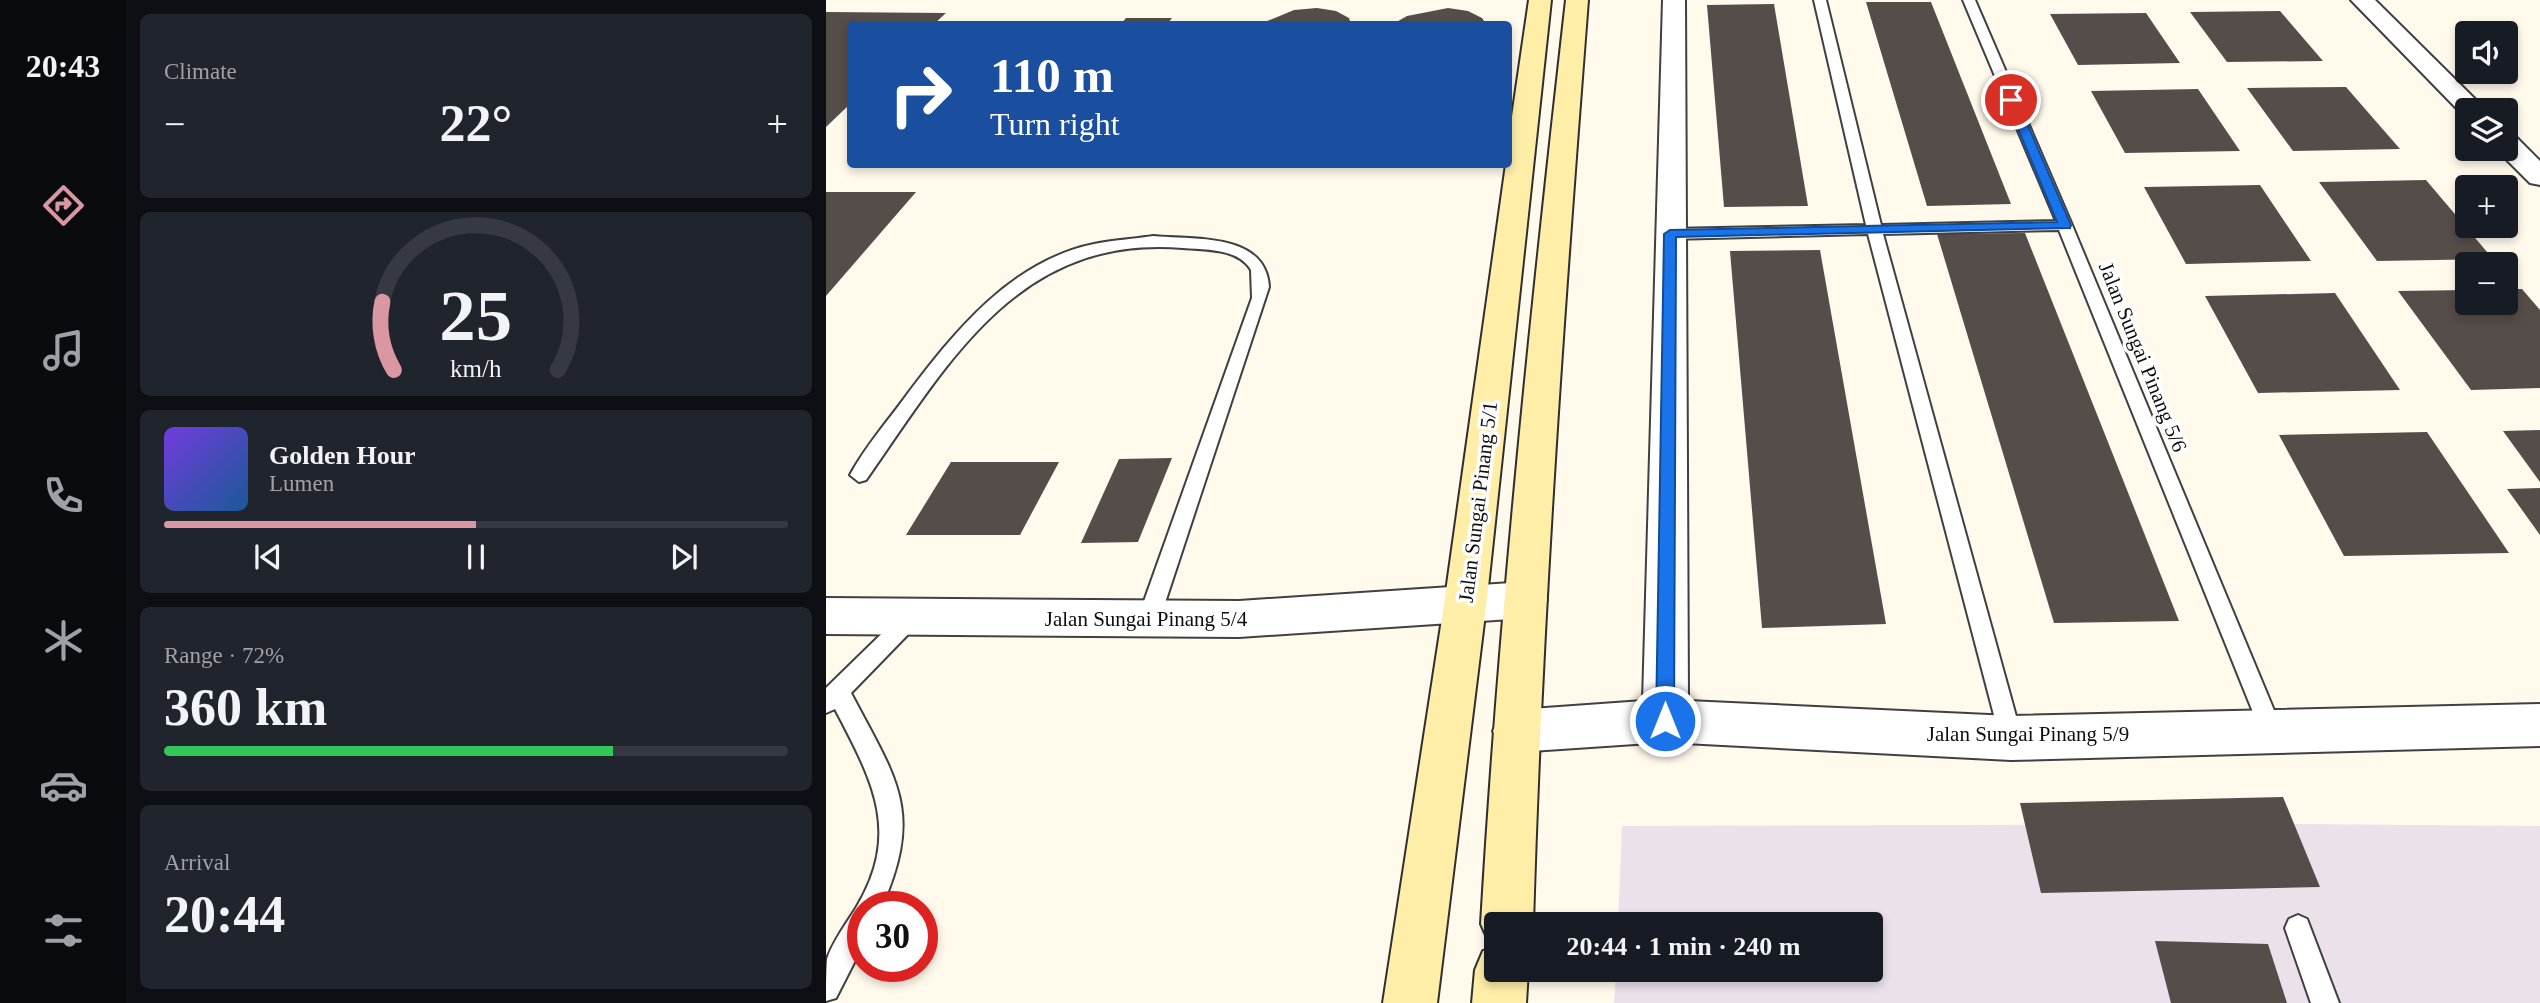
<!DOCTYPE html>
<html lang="en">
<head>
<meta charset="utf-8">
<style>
  body { margin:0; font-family:"Times New Roman",serif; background:#20242c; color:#f1f3f6; height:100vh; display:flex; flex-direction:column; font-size:26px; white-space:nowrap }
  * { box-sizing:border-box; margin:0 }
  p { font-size:23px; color:#9ea1a6 }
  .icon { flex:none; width:38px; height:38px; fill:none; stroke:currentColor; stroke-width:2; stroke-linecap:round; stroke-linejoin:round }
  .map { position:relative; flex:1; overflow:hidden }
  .sheet { display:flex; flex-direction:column; gap:14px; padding:14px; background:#0d0f14; width:700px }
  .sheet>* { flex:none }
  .top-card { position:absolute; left:21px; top:21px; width:665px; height:147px; border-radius:7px; box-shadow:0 4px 10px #0003; background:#1a4fa0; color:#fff; overflow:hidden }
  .fabs { position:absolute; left:1629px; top:21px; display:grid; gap:14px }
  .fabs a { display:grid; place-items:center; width:63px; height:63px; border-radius:7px; background:#171b24; box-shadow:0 4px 10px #0003; font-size:35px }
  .speed { position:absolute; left:21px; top:891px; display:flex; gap:14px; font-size:35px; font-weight:700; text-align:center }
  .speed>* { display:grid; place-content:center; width:91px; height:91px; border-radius:50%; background:#171b24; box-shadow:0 4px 10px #0003; line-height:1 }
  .speed .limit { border:10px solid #d22; background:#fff; color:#111 }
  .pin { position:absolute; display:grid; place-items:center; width:60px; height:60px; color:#fff; margin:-30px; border:4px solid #fff; border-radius:50%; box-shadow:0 2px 7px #0007 }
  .me { position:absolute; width:77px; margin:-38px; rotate:0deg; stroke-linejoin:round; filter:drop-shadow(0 0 5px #0008) }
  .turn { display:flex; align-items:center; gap:24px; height:147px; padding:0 28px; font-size:32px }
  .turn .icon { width:91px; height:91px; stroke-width:2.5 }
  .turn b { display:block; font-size:49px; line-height:60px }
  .big { font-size:52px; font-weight:700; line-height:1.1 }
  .sheet .card { flex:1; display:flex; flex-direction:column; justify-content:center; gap:10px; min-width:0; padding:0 24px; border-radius:10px; background:#20242c }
  .sheet .dial { align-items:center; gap:0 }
  .dial svg { height:182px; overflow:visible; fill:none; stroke:#363941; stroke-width:7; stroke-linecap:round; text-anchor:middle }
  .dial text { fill:#f1f3f6; stroke:none }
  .song { display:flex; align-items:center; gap:21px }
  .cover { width:84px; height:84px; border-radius:10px; background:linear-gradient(135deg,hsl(260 70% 55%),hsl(210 70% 35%)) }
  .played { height:7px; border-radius:4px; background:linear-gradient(90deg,#d997a1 50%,#363941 50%) }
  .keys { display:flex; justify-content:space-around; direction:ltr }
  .heat { display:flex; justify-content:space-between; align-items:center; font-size:38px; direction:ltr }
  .charge { height:10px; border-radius:5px; background:linear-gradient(90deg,#34c759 72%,#363941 0) }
  .trip { position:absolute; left:658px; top:912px; width:399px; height:70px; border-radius:7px; background:#171b24; box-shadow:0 4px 10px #0003; font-weight:700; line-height:70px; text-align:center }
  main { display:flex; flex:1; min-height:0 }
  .menu { display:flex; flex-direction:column; width:126px; justify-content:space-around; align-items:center; background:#090b0e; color:#9ea1a6 }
  .menu .icon { width:49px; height:49px }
  .menu .selected { color:#d997a1 }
  .menu b { font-size:32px; color:#f1f3f6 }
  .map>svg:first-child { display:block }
</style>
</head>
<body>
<main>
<nav class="menu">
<b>20:43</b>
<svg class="icon selected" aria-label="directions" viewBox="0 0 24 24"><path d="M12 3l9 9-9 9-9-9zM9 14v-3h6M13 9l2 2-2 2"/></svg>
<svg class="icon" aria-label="music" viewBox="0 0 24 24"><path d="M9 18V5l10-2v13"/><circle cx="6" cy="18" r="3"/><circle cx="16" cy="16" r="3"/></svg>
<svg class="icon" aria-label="phone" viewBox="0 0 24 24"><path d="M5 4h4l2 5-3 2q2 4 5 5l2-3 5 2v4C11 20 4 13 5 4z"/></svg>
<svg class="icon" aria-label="climate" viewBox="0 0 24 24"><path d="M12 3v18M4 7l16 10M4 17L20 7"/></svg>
<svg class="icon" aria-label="car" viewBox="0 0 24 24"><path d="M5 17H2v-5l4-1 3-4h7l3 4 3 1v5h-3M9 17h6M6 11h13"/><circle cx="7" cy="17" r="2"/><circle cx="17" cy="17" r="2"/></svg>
<svg class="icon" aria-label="filters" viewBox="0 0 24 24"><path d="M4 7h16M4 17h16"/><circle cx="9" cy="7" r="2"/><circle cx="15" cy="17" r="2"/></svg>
</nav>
<section class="sheet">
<div class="card"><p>Climate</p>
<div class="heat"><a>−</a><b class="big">22°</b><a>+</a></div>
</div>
<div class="card dial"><svg viewBox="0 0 100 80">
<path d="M14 69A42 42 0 1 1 86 69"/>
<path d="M14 69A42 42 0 0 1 9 39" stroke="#d997a1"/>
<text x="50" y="56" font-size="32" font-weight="700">25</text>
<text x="50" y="72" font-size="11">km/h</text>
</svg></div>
<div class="card">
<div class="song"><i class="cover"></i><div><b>Golden Hour</b><p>Lumen</p></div></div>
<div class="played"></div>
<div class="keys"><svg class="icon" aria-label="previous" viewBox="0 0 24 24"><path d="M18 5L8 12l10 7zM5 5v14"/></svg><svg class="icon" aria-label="pause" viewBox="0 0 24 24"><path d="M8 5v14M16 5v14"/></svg><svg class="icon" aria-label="next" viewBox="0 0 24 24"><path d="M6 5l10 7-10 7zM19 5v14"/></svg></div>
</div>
<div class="card"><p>Range · 72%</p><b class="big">360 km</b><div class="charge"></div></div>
<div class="card"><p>Arrival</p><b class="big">20:44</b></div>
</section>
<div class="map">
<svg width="1714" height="1003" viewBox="0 0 1714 1003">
  <rect width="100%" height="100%" fill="#fffaec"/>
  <path fill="#eae1eb" d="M1467,824l247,2v177h-926l2,-33h255v-46h-253l4,-98z"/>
  <path fill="#554d49" d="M1040,2h65l80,202 -84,2z
    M948,4l34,202 -84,1 -17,-202z
    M491,8l19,3 13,7 2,6h-91l34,-14z
    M622,8l20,3 14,7 4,6h-93l14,-8z
    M1454,11l43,50 -96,1 -37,-50z
    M0,12l120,1 -12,11h-84v80l-24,23z
    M1320,13l34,50 -102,2 -28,-51z
    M300,18h46l-5,6h-46z
    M1520,87l54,62 -107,2 -46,-63z
    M1372,89l42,62 -115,2 -34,-62z
    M1600,180l67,79 -116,2 -58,-79z
    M1434,185l51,76 -125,3 -42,-77z
    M0,192h90l-90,104z
    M1199,233l154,388 -125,2 -117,-389z
    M994,250l66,374 -124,4 -32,-377z
    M1680,289h16l18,21v78l-69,2 -73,-99 70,-1v13h38z
    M1509,293l65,97 -142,3 -53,-97z
    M1714,430v52l-37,-51z
    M1601,432l82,121 -165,3 -65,-121z
    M346,458l-34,84 -57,1 38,-84z
    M125,462h108l-39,73h-114z
    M1714,488v47l-33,-46z
    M1457,797l37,90 -279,6 -21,-90z
    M1329,941l113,3 19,59h-116z"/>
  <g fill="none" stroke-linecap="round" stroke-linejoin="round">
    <g stroke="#404040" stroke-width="4">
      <path id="lane" d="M988,0h12l55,225 175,-4 -93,-221h12l97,225 211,507 -3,8 -8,3 -8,-3 -3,-8 -202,-502 -176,4 139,504 -3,8 -8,3 -8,-3 -3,-8 -132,-504 -198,5 -8,-5 8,-5 196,-4z
        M327,236c40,4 113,-4 116,51l-110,334 -4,6 -7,3 -7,-3 -4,-6 115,-323 -1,-28c-13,-22 -45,-20 -68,-22 -165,-14 -235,115 -317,232l-7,2 -9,-7c15,-28 37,-53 56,-79 48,-64 105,-135 188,-152 19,-4 40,-5 59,-8z
        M86,608l7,3 4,6 -4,6 -68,70c45,86 73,117 31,213h-19v39l-27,53 -10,3c0,-12 0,-30 1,-42 6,-18 19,-35 29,-51 46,-76 16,-128 -21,-199l-9,4v-25l79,-77z
        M1472,915l9,4 32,84h-28l-26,-75 4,-9z"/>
    </g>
    <g stroke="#404040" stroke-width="4">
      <path id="street" d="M837,0h22l3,701 323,15 529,-12v42l-529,14 -346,-18 -149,10 -16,-6 -7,-15 7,-15 16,-6 127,-9z
        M1525,0h24l111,110h-18v6h-4z
        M1680,135l10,2 24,24v24l-10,-2 -34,-34h10z
        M700,582l15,5 6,13 -6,13 -15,5 -287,19 -413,-3v-36l413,3z"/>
    </g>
    <g stroke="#2f2f2f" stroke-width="4">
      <path id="secondary" d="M703,0h22l-65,606 -49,397h-54l61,-397 62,-442h2v-20z
        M740,0h22c-24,308 -46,615 -55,924h-37v21l-7,-3 -8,-18c18,-309 50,-616 85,-924z
        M670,946v24h32l-2,33h-54l3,-33 8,-19z"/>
    </g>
    <use href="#lane" fill="#fff" fill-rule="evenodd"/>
    <use href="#street" fill="#fff" fill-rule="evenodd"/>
    <use href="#secondary" fill="#feeea8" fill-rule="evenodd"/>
  </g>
  <path fill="#1a73e8" stroke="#114b97" stroke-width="2" d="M1185,97l6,3 54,125 -1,3 -394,9 -2,484 -2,6 -7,3 -7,-3 -2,-6 8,-487 6,-4 387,-8 -51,-122z"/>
  <g text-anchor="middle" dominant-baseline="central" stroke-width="7" stroke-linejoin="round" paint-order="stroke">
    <g font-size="21" fill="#0d0d0d" stroke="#fff">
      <text transform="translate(1317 357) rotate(68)">Jalan Sungai Pinang 5/6</text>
      <text transform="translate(652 502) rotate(-83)">Jalan Sungai Pinang 5/1</text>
      <text x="320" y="619">Jalan Sungai Pinang 5/4</text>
      <text x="1202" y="734">Jalan Sungai Pinang 5/9</text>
    </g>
  </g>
</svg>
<div class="fabs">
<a><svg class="icon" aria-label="sound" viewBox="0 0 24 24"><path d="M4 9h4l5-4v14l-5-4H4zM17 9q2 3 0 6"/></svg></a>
<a><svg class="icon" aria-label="layers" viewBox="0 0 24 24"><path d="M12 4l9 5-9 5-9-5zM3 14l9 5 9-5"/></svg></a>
<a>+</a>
<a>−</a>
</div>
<div class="speed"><div class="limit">30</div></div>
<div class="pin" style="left:1185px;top:100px;background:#d93025"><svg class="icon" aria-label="arrive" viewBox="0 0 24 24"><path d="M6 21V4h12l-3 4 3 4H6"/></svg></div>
<svg class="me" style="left:839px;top:721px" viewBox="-20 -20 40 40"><circle r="17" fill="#1a73e8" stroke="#fff" stroke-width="3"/><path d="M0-11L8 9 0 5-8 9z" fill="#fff"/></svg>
<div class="trip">20:44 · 1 min · 240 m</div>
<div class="top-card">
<div class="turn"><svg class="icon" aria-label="right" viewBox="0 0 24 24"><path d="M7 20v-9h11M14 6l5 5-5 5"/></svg><div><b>110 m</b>Turn right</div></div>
</div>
</div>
</main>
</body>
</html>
